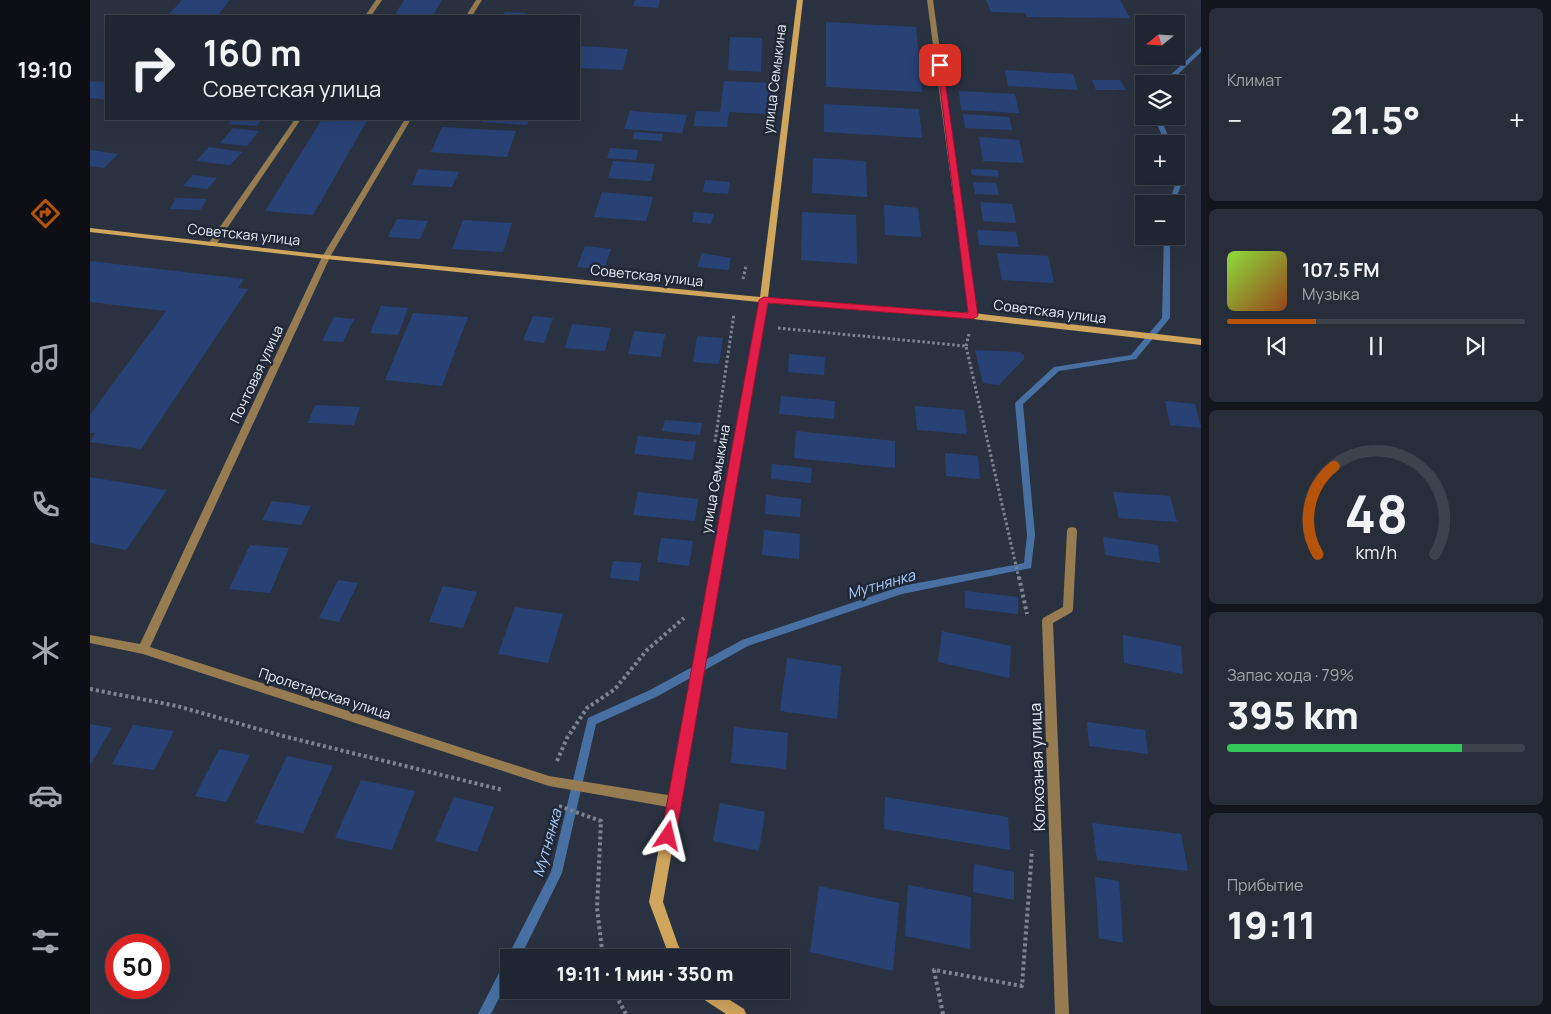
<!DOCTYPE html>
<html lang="ru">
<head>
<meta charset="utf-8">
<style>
  body { margin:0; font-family:Manrope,sans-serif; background:#282e39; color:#f1f3f6; height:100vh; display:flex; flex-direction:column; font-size:19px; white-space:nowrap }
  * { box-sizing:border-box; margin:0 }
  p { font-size:16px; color:#a2a5ab }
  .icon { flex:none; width:28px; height:28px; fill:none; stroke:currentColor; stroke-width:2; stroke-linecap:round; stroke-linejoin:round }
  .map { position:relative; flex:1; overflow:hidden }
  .panel { display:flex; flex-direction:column; gap:8px; padding:8px; background:#12151b; width:350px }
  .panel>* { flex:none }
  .banner { position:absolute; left:15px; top:15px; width:475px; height:105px; border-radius:0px; box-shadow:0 5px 20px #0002,0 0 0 1px #3d434d; background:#202631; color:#f1f3f6; overflow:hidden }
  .needle { width:32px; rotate:252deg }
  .fabs { position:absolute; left:1045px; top:15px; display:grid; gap:10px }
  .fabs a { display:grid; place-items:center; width:50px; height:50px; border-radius:0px; background:#202631; box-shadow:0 5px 20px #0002,0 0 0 1px #3d434d; font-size:25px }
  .speed { position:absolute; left:15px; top:934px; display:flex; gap:10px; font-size:25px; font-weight:700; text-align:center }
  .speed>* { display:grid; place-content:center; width:65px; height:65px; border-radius:50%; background:#202631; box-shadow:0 5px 20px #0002,0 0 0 1px #3d434d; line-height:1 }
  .speed .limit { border:8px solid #d22; background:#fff; color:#111 }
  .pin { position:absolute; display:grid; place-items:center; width:42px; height:42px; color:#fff; margin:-21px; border-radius:10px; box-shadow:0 2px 8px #0006 }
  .me { position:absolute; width:55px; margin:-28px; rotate:10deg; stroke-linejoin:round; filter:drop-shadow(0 0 4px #0008) }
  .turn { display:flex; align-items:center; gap:18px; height:105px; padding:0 15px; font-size:22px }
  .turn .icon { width:65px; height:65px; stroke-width:2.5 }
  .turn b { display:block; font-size:35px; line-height:42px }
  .big { font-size:38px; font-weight:800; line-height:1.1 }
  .panel .widget { flex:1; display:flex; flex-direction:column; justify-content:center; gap:8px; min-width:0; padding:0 18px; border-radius:8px; background:#282e39 }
  .panel .dial { align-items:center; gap:0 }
  .dial svg { height:130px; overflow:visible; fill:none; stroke:#3d434d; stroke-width:7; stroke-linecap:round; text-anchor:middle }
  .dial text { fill:#f1f3f6; stroke:none }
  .song { display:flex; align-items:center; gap:15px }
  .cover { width:60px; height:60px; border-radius:8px; background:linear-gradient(135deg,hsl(90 70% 55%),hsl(20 70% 35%)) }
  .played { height:5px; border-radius:2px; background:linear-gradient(90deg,#b45309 30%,#3d434d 30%) }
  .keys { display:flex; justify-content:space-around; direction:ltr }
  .heat { display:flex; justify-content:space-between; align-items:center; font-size:28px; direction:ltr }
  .charge { height:8px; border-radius:4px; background:linear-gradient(90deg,#34c759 79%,#3d434d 0) }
  .trip { position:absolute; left:410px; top:949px; width:290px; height:50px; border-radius:0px; background:#202631; box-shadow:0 5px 20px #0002,0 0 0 1px #3d434d; font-weight:800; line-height:50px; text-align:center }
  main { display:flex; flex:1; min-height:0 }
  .tabs { display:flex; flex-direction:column; width:90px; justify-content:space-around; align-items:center; background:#0d0f14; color:#a2a5ab }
  .tabs .icon { width:35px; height:35px }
  .tabs .selected { color:#b45309 }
  .tabs b { font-size:22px; color:#f1f3f6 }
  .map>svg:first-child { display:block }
</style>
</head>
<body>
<main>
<nav class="tabs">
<b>19:10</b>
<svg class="icon selected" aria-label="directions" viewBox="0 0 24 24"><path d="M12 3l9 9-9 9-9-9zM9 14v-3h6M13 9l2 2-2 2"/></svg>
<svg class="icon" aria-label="music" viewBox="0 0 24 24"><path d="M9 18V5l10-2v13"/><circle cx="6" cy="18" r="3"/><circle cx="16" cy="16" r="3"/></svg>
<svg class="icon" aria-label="phone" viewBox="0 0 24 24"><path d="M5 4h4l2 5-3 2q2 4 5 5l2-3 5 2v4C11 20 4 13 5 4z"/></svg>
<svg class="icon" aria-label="climate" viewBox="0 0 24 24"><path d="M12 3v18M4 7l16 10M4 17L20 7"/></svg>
<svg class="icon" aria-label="car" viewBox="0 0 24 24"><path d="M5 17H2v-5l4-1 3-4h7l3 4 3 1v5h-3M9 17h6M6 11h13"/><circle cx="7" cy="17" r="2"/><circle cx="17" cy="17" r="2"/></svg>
<svg class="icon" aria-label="filters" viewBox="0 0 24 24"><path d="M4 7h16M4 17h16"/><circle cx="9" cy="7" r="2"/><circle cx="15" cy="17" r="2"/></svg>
</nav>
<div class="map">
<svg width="1111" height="1014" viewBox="0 0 1111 1014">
  <rect width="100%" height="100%" fill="#2a3241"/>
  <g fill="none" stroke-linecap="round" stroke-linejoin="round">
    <path fill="#4870a3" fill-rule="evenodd" d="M1111,47v5l-30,29 -1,3h-6l2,-5z
      M1066,116h6l-1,4 11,24h-6l-11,-24z
      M1086,156l3,2 7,14 -12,32h-6l12,-32 -4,-7z
      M1074,236h6v82l-34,41 -77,12 -36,33 12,131 -4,33 -129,26 -154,52 -90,50 -62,28 -34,149 -42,85h-11v20l-18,36h-13l27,-53 3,-1 1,-6 42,-82 37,-154 62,-28 92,-50 160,-54 122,-23 3,-28 -12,-132 39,-36 77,-12 31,-37z"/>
  </g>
  <path fill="#294276" d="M92,0h48l-13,16 -48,-2z
    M314,0h38l-9,16h-39z
    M545,0h25l-2,8 -25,-2z
    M896,0h134l10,18 -103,-1 -2,-4 -34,-1z
    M415,12l21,1 -1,3h-22z
    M736,22l90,5 6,65 -96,-5z
    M640,37l32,1 -1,34 -33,-2z
    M489,46l49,3 -5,21 -44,-2z
    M915,70l68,4 5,16 -70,-4z
    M1002,80h28l6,10h-30z
    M0,81l16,1v18l-16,-2z
    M634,81l46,2 -2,31 -39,-2 -2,15 -33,-1 2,-15 24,1z
    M869,91l56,3 4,19 -58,-3z
    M734,104l95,5 3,29 -98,-6z
    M540,111l57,4 -5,18 -58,-4z
    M873,114l46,3 3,13 -47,-2z
    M142,119h30l-5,7 -29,-2z
    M232,119h46l-55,96 -48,-4z
    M394,119h45l-2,6 -45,-3z
    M352,127l74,4 -9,26 -76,-5z
    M143,128l26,3 -12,15 -27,-3z
    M544,132l29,2 -1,7 -29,-2z
    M889,137l40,3 5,23 -41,-2z
    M119,147l33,5 -12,13 -34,-4z
    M520,148l28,2 -2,10 -29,-2z
    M0,150l28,4 -14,14 -14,-2z
    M723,158l53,3 1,36 -55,-4z
    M523,161l42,3 -4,17 -43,-3z
    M328,169l41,3 -7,15 -40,-2z
    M881,169l27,1 1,7 -27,-2z
    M103,175l24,3 -10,11 -24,-3z
    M615,180l25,2 -2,12 -25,-2z
    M883,182l23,1 3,12 -24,-1z
    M512,192l51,5 -7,24 -52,-4z
    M86,198l31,1 -7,11 -30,-1z
    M890,202l32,2 4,19 -33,-2z
    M794,205l34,3 3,29 -36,-2z
    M604,212l20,2 -3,10 -19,-2z
    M712,212l54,3 1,49 -56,-4z
    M307,219l31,2 -8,18 -32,-2z
    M373,220l49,3 -9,29 -51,-3z
    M887,230l39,2 3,15 -40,-2z
    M495,246l26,3 -7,21 -27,-3z
    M612,253l29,5 -2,12 -32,-3z
    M907,253l51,3 6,27 -52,-3z
    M0,261l154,18 -6,9 10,1 -107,160 -51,-7 5,-9h-5v-18l76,-104 -76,-9z
    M291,306l27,2 -10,27 -28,-2z
    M323,313l55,4 -26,69 -57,-6z
    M443,316l20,2 -9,25 -21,-3z
    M244,317l20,2 -11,23 -21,-1z
    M482,324l39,4 -6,23 -40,-3z
    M544,331l31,3 -4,23 -33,-3z
    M607,336l26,2 -4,26 -26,-2z
    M885,350l45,2 4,3v4l-25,26 -16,-2z
    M699,354l36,3 -1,18 -36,-3z
    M691,396l54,5 -1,18 -55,-5z
    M1075,401l30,3 6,24 -31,-3z
    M225,405l45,2 -6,18 -46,-2z
    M825,406l49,4 3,24 -50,-4z
    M575,420l37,3 -2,12 -38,-4z
    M706,431l99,10v27l-101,-10z
    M548,436l58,6 -3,18 -59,-6z
    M855,453l33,3 2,23 -34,-3z
    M682,464l40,4 -1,15 -40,-4z
    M0,477l77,13 -41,60 -36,-7z
    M548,492l60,7 -3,22 -62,-6z
    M1023,492l57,4 7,26 -58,-4z
    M676,495l35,4 -1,18 -35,-3z
    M182,501l39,5 -10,19 -39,-5z
    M674,530l36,4 -1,25 -37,-4z
    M1013,537l55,8 2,18 -55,-8z
    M571,538l32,3 -4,25 -32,-4z
    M160,545l39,3 -19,45 -41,-4z
    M523,561l28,2 -2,18 -29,-3z
    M248,580l20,3 -19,39 -20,-4z
    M353,586l34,6 -14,36 -34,-6z
    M875,591l53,6v17l-53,-6z
    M425,607l48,7 -15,49 -50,-9z
    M852,631l69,15 -2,32 -71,-16z
    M1033,635l58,11 2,28 -59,-11z
    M697,658l54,8 -4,53 -57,-8z
    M997,722l58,8 3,24 -59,-8z
    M0,724l22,4 -22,37z
    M43,725l41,6 -20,39 -42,-6z
    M644,727l54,6 -2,36 -55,-6z
    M129,749l31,6 -24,47 -31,-6z
    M197,756l46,10 -30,67 -48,-10z
    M271,780l54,11 -23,59 -57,-12z
    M364,797l40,10 -17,45 -42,-11z
    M795,797l123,20 2,33 -126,-21z
    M630,803l45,9 -6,39 -46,-10z
    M1002,823l89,11 7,37 -91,-11z
    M884,864l40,8v28l-41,-8z
    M1005,877l24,4 4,62 -24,-5z
    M818,885l63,12 -1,52 -65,-13z
    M729,886l80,17 -6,68 -83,-19z"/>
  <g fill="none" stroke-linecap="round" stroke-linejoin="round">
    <path stroke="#7e8592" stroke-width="3" stroke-dasharray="2.5 2.5" stroke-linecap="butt" d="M653,279l3,-13
      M688,328l188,18 53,233
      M876,346l3,-12
      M625,442l19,-128"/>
    <path stroke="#7e8592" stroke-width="4" stroke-dasharray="3 3" stroke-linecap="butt" d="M929,577l8,37
      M0,689l87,17 106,30 220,54
      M467,761l10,-23 20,-30 28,-19 32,-39 37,-32
      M469,806l42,15 -4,87 6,50
      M523,990l13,24
      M853,1014l-9,-44 88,16 10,-136"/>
    <path fill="#967c50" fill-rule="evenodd" d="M286,0h6l-11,16h-6z
      M386,0h6l-10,16h-6z
      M837,0h6l44,316 -4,3 -4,-3z
      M205,119h6l-86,127h-6l-1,-2z
      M315,119h6l-81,138 -180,390 399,129 125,20 4,2 2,4 -2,4 -4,2 -125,-22 -406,-132 -53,-11v-8l50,9 182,-387z
      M982,527l4,1 1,3 -4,78 -1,3 -19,11 16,391h-14l-13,-393 1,-3 20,-11 4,-76 1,-3z"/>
    <path fill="#d0a55c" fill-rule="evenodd" d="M707,0h6l-35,298 205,15 228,26v6l-228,-26 -205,-16 -105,599 15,43 7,13h-15l-21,-56 110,-600 -433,-43 -236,-27v-4l236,27 434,42z
      M605,990h19l30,19 2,5h-20l-29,-19z"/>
  </g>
  <path fill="#e11d48" stroke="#92132f" d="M847,63l6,2 35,251 -5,3 -205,-16 -92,533 -3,4 -5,2 -5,-2 -2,-4 98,-536 5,-3 204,16z"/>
  <g text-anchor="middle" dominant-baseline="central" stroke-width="5" stroke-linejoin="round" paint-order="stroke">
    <g font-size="14" fill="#e7edf7" stroke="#202837">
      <text transform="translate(684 79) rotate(-83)">улица Семыкина</text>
      <text transform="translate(154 234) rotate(6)">Советская улица</text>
      <text transform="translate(557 275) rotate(6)">Советская улица</text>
      <text transform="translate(960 311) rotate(7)">Советская улица</text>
      <text transform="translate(166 374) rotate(-65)">Почтовая улица</text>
      <text transform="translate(625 479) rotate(-80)">улица Семыкина</text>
      <text transform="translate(235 693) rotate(18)">Пролетарская улица</text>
    </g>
    <g font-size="15" font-style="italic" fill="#aacdfa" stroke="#202837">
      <text transform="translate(791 584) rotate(-16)">Мутнянка</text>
      <text transform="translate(457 843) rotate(-74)">Мутнянка</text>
    </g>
    <g font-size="16" fill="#e7edf7" stroke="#202837">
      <text transform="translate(947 767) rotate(-92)">Колхозная улица</text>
    </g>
  </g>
</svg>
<div class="fabs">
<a><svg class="needle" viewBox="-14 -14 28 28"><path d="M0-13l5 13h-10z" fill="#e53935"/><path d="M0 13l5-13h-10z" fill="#a2a5ab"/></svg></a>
<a><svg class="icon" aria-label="layers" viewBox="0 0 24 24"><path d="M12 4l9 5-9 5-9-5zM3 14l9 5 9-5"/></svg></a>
<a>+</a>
<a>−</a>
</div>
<div class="speed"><div class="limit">50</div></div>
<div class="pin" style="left:850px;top:65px;background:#d93025"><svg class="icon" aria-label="arrive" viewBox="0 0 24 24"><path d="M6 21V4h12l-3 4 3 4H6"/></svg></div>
<svg class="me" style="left:578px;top:836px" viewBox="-20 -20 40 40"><path d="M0-17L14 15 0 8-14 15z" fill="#e11d48" stroke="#fff" stroke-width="4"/></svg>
<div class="trip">19:11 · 1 мин · 350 m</div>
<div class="banner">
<div class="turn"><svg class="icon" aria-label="right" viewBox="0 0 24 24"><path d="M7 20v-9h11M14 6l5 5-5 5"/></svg><div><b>160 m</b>Советская улица</div></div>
</div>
</div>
<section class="panel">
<div class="widget"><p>Климат</p>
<div class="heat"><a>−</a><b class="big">21.5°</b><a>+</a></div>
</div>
<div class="widget">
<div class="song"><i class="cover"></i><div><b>107.5 FM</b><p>Музыка</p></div></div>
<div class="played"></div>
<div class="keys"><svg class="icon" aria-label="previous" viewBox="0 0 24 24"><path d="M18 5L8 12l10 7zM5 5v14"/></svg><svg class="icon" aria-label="pause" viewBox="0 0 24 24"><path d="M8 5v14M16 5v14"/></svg><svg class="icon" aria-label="next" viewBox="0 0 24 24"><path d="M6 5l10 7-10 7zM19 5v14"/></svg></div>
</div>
<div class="widget dial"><svg viewBox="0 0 100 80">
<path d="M14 69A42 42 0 1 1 86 69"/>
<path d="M14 69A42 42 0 0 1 24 15" stroke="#b45309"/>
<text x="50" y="56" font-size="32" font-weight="700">48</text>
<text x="50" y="72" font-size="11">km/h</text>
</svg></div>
<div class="widget"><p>Запас хода · 79%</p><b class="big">395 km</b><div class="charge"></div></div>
<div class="widget"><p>Прибытие</p><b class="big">19:11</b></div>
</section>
</main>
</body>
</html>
